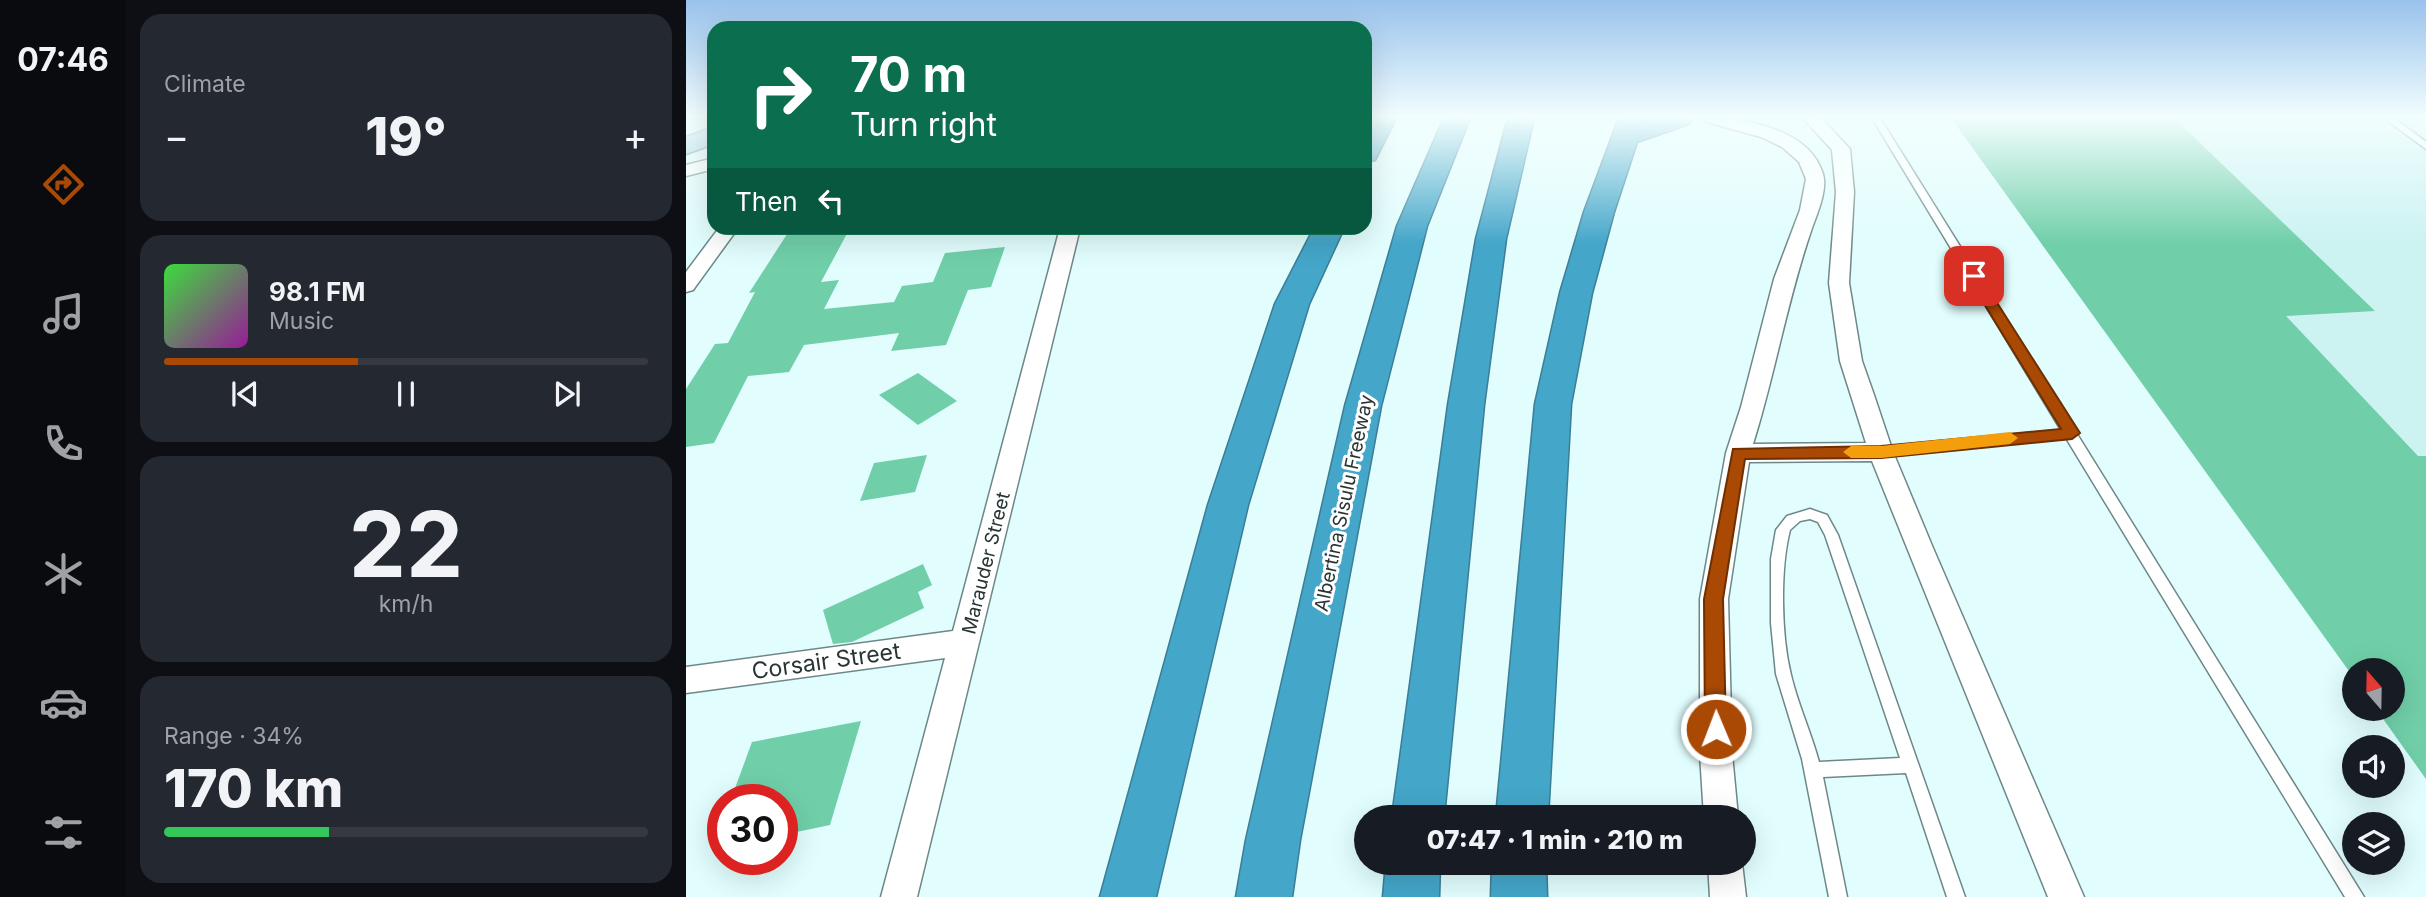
<!DOCTYPE html>
<html lang="en">
<head>
<meta charset="utf-8">
<style>
  body { margin:0; font-family:Inter,sans-serif; background:#242831; color:#f1f3f6; height:100vh; display:flex; flex-direction:column; font-size:26px; white-space:nowrap }
  * { box-sizing:border-box; margin:0 }
  p { font-size:23px; color:#9ea1a6 }
  .icon { flex:none; width:38px; height:38px; fill:none; stroke:currentColor; stroke-width:2; stroke-linecap:round; stroke-linejoin:round }
  .map { position:relative; flex:1; overflow:hidden }
  .details { display:flex; flex-direction:column; gap:14px; padding:14px; background:#0d0f14; width:560px }
  .details>* { flex:none }
  .guide { position:absolute; left:21px; top:21px; width:665px; height:214px; border-radius:21px; box-shadow:0 7px 28px #0002; background:#0b6e4f; color:#fff; overflow:hidden }
  .needle { width:46px; rotate:340deg }
  .controls { position:absolute; left:1656px; top:658px; display:grid; gap:14px }
  .controls a { display:grid; place-items:center; width:63px; height:63px; border-radius:50%; background:#171b24; box-shadow:0 7px 28px #0002; font-size:35px }
  .speed { position:absolute; left:21px; top:784px; display:flex; gap:14px; font-size:35px; font-weight:700; text-align:center }
  .speed>* { display:grid; place-content:center; width:91px; height:91px; border-radius:50%; background:#171b24; box-shadow:0 7px 28px #0002; line-height:1 }
  .speed .limit { border:10px solid #d22; background:#fff; color:#111 }
  .pin { position:absolute; display:grid; place-items:center; width:60px; height:60px; color:#fff; margin:-30px; border-radius:14px; box-shadow:0 4px 10px #0006 }
  .me { position:absolute; width:77px; margin:-38px; rotate:359deg; stroke-linejoin:round; filter:drop-shadow(0 0 5px #0008) }
  .turn { display:flex; align-items:center; gap:24px; height:147px; padding:0 28px; font-size:32px }
  .turn .icon { width:91px; height:91px; stroke-width:2.5 }
  .turn b { display:block; font-size:49px; line-height:60px }
  .then { display:flex; align-items:center; height:66px; padding:0 28px; background:#0003; gap:14px; font-size:26px }
  .big { font-size:52px; font-weight:800; line-height:1.1 }
  .details .widget { flex:1; display:flex; flex-direction:column; justify-content:center; gap:10px; min-width:0; padding:0 24px; border-radius:21px; background:#242831 }
  .details .dial { align-items:center; gap:0 }
  .dial b { font-size:91px; line-height:1 }
  .song { display:flex; align-items:center; gap:21px }
  .cover { width:84px; height:84px; border-radius:10px; background:linear-gradient(135deg,hsl(120 70% 55%),hsl(300 70% 35%)) }
  .played { height:7px; border-radius:4px; background:linear-gradient(90deg,#aa4904 40%,#363941 40%) }
  .keys { display:flex; justify-content:space-around; direction:ltr }
  .heat { display:flex; justify-content:space-between; align-items:center; font-size:38px; direction:ltr }
  .charge { height:10px; border-radius:5px; background:linear-gradient(90deg,#34c759 34%,#363941 0) }
  .trip { position:absolute; left:668px; top:805px; width:402px; height:70px; border-radius:35px; background:#171b24; box-shadow:0 7px 28px #0002; font-weight:800; line-height:70px; text-align:center }
  main { display:flex; flex:1; min-height:0 }
  .menu { display:flex; flex-direction:column; width:126px; justify-content:space-around; align-items:center; background:#090b0e; color:#9ea1a6 }
  .menu .icon { width:49px; height:49px }
  .menu .selected { color:#aa4904 }
  .menu b { font-size:32px; color:#f1f3f6 }
  .map>svg:first-child { display:block }
</style>
</head>
<body>
<main>
<nav class="menu">
<b>07:46</b>
<svg class="icon selected" aria-label="directions" viewBox="0 0 24 24"><path d="M12 3l9 9-9 9-9-9zM9 14v-3h6M13 9l2 2-2 2"/></svg>
<svg class="icon" aria-label="music" viewBox="0 0 24 24"><path d="M9 18V5l10-2v13"/><circle cx="6" cy="18" r="3"/><circle cx="16" cy="16" r="3"/></svg>
<svg class="icon" aria-label="phone" viewBox="0 0 24 24"><path d="M5 4h4l2 5-3 2q2 4 5 5l2-3 5 2v4C11 20 4 13 5 4z"/></svg>
<svg class="icon" aria-label="climate" viewBox="0 0 24 24"><path d="M12 3v18M4 7l16 10M4 17L20 7"/></svg>
<svg class="icon" aria-label="car" viewBox="0 0 24 24"><path d="M5 17H2v-5l4-1 3-4h7l3 4 3 1v5h-3M9 17h6M6 11h13"/><circle cx="7" cy="17" r="2"/><circle cx="17" cy="17" r="2"/></svg>
<svg class="icon" aria-label="filters" viewBox="0 0 24 24"><path d="M4 7h16M4 17h16"/><circle cx="9" cy="7" r="2"/><circle cx="15" cy="17" r="2"/></svg>
</nav>
<section class="details">
<div class="widget"><p>Climate</p>
<div class="heat"><a>−</a><b class="big">19°</b><a>+</a></div>
</div>
<div class="widget">
<div class="song"><i class="cover"></i><div><b>98.1 FM</b><p>Music</p></div></div>
<div class="played"></div>
<div class="keys"><svg class="icon" aria-label="previous" viewBox="0 0 24 24"><path d="M18 5L8 12l10 7zM5 5v14"/></svg><svg class="icon" aria-label="pause" viewBox="0 0 24 24"><path d="M8 5v14M16 5v14"/></svg><svg class="icon" aria-label="next" viewBox="0 0 24 24"><path d="M6 5l10 7-10 7zM19 5v14"/></svg></div>
</div>
<div class="widget dial"><b>22</b><p>km/h</p></div>
<div class="widget"><p>Range · 34%</p><b class="big">170 km</b><div class="charge"></div></div>
</section>
<div class="map">
<svg width="1740" height="897" viewBox="0 0 1740 897">
  <rect width="100%" height="100%" fill="#e1fdfd"/>
  <path fill="#ccf2f2" d="M1265,118h475v661l-50,-70h16v-39h-38v8z"/>
  <path fill="#70cfa9" d="M1265,118h223l201,193 -89,5 132,140h8v323l-50,-70h16v-39h-38v8z
    M105,228h59l-29,54 18,-2 -15,29 70,-7 8,-16 31,-4 12,-29 60,-6 -14,40 -23,3 -22,55 -55,6 8,-18 -95,12 -15,27 -41,4 -34,67 -28,4v-58l29,-45 13,-1 27,-51 -6,1z
    M232,373l39,28 -39,24 -39,-30z
    M241,455l-12,37 -55,9 14,-38z
    M237,564l9,21 -14,7 6,16 -72,34 -19,2 -10,-34z
    M175,721l-31,104 -48,10v-35h-32l5,-13 -21,4 18,-49z"/>
  <g fill="none" stroke-linecap="round" stroke-linejoin="round">
    <g stroke="#6e8888" stroke-width="3">
      <path id="lane" d="M1186,118h8l194,311 2,1 1,4 287,463h-19l-279,-459 -185,19 -4,-2 -2,-3 2,-3 4,-2 180,-17z
        M1698,118h10l32,24v7z
        M1124,509l17,6 11,20 127,362h-18l-41,-124 -83,4 24,120h-18l-27,-138 -26,-85 -5,-51v-64l5,-29 11,-14zM1124,519l8,3 7,13 75,223 -81,4c-8,-30 -21,-57 -28,-87 -10,-40 -11,-106 -1,-145l10,-9z"/>
    </g>
    <g stroke="#6e8888" stroke-width="3">
      <path id="street" d="M1018,118c40,0 105,10 119,56 5,17 -7,42 -12,57 -24,70 -36,143 -58,213l113,-1 -26,-82 -11,-78 7,-91 -4,-42 -29,-32h18l29,31 4,43 -5,91 13,78 12,34 19,57 40,96 151,349h-36l-176,-436 -123,1 -21,137 4,155 6,63h-34l-4,-63v-155l26,-146 15,-46 33,-128 26,-69 6,-31 -7,-17 -17,-15 -21,-10 -55,-15z
        M28,158v11l-28,7v-11z
        M33,228h19l-45,62 -7,2v-20z
        M374,228h20l-163,669h-36l64,-239 -259,35v-26l267,-36z
        M1022,863h34l4,34h-36z"/>
    </g>
    <g stroke="#3b7e95" stroke-width="3">
      <path id="primary" d="M28,127v17l-28,10v-17z"/>
    </g>
    <g stroke="#3b7e95" stroke-width="3">
      <path id="highway" d="M684,118h26l-21,42 -10,2v-34z
        M758,118h26l-43,108 -46,180 -81,434 -8,57h-56l10,-57 99,-434 52,-180z
        M822,118h26l-28,121 -22,166 -40,412h-52l56,-412 28,-166z
        M933,118h26l-1,4 9,-4h40l-4,6 -52,18 -23,70 -22,81 -21,111 -23,413h-52l39,-413 25,-111 24,-81z
        M628,228h30l-35,76 -61,201 -92,392h-56l108,-392 67,-201z
        M700,863h54l-1,34h-56z
        M806,863h54l1,34h-56z"/>
    </g>
    <use href="#lane" fill="#fff" fill-rule="evenodd"/>
    <use href="#street" fill="#fff" fill-rule="evenodd"/>
    <use href="#primary" fill="#8fcadf" fill-rule="evenodd"/>
    <use href="#highway" fill="#44a6c9" fill-rule="evenodd"/>
  </g>
  <linearGradient id="sky" x2="0" y2="1"><stop stop-color="#99c2ec"/><stop offset="0.48" stop-color="#f2fefe"/><stop offset="1" stop-color="#f2fefe" stop-opacity="0"/></linearGradient>
  <rect width="1740" height="244" fill="url(#sky)"/>
  <path fill="#aa4904" stroke="#6e2f03" stroke-width="2" d="M1288,272l6,4 100,157 -8,6 -191,19 -136,1 -22,140 3,130 -3,6 -7,3 -8,-3 -3,-6 -1,-130 29,-150 148,-3 180,-17 -94,-153z"/>
  <path fill="#f59e0b" d="M1324,432l8,6 -8,6 -129,14h-30l-8,-6 8,-6h30z"/>
  <g text-anchor="middle" dominant-baseline="central" stroke-width="6" stroke-linejoin="round" paint-order="stroke">
    <g font-size="19" fill="#293434" stroke="#fff">
      <text transform="translate(658 503) rotate(-78)">Albertina Sisulu Freeway</text>
      <text transform="translate(300 563) rotate(-76)">Marauder Street</text>
    </g>
    <g font-size="23" fill="#293434" stroke="#fff">
      <text transform="translate(140 661) rotate(-8)">Corsair Street</text>
    </g>
  </g>
</svg>
<div class="controls">
<a><svg class="needle" viewBox="-14 -14 28 28"><path d="M0-13l5 13h-10z" fill="#e53935"/><path d="M0 13l5-13h-10z" fill="#9ea1a6"/></svg></a>
<a><svg class="icon" aria-label="sound" viewBox="0 0 24 24"><path d="M4 9h4l5-4v14l-5-4H4zM17 9q2 3 0 6"/></svg></a>
<a><svg class="icon" aria-label="layers" viewBox="0 0 24 24"><path d="M12 4l9 5-9 5-9-5zM3 14l9 5 9-5"/></svg></a>
</div>
<div class="speed"><div class="limit">30</div></div>
<div class="pin" style="left:1288px;top:276px;background:#d93025"><svg class="icon" aria-label="arrive" viewBox="0 0 24 24"><path d="M6 21V4h12l-3 4 3 4H6"/></svg></div>
<svg class="me" style="left:1030px;top:729px" viewBox="-20 -20 40 40"><circle r="17" fill="#aa4904" stroke="#fff" stroke-width="3"/><path d="M0-11L8 9 0 5-8 9z" fill="#fff"/></svg>
<div class="trip">07:47 · 1 min · 210 m</div>
<div class="guide">
<div class="turn"><svg class="icon" aria-label="right" viewBox="0 0 24 24"><path d="M7 20v-9h11M14 6l5 5-5 5"/></svg><div><b>70 m</b>Turn right</div></div>
<div class="then">Then<svg class="icon" aria-label="left" viewBox="0 0 24 24"><path d="M17 20v-9H6M10 6l-5 5 5 5"/></svg></div>
</div>
</div>
</main>
</body>
</html>
